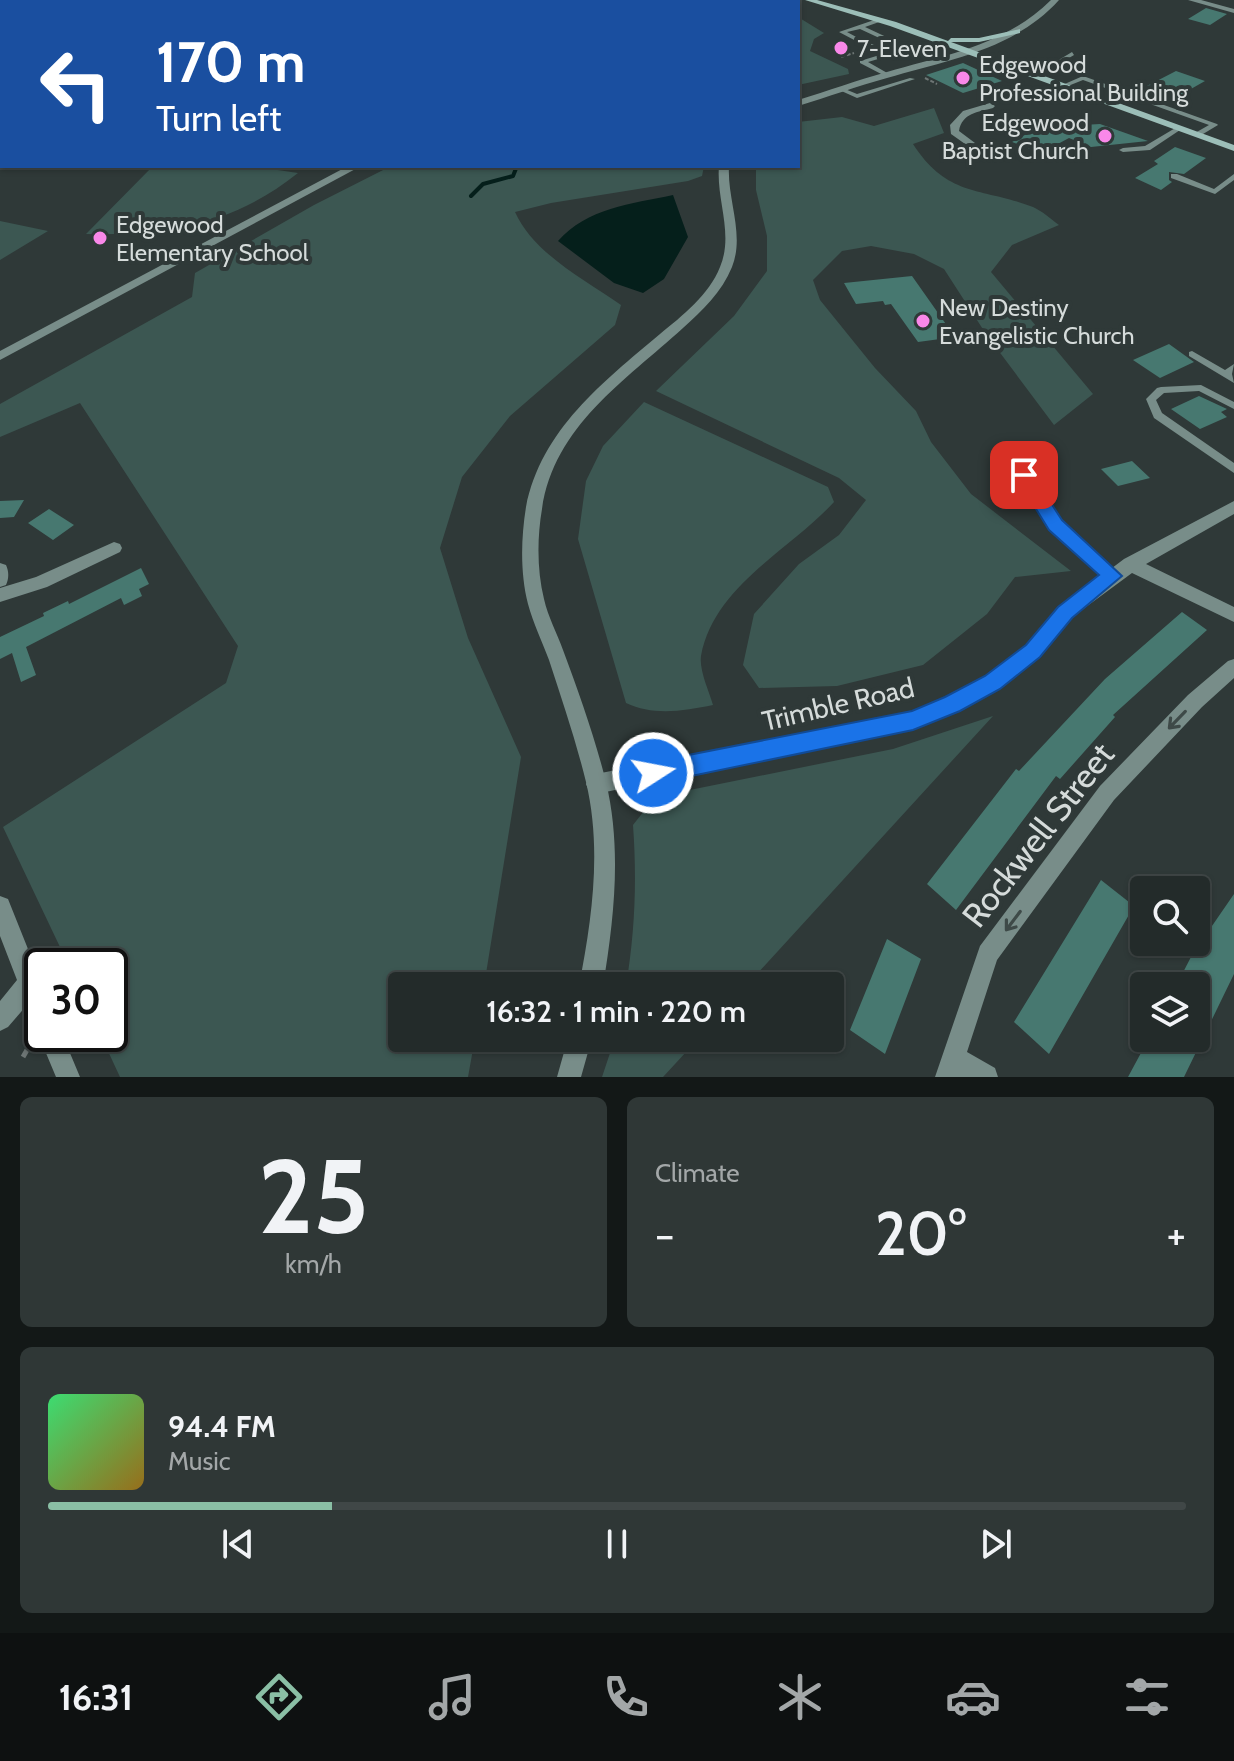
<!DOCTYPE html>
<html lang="en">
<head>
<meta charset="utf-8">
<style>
  body { margin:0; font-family:Cabin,sans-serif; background:#2f3736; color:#f1f3f6; height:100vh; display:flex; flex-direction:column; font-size:30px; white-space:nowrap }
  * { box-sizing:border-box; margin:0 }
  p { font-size:26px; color:#a3a7a8 }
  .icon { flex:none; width:44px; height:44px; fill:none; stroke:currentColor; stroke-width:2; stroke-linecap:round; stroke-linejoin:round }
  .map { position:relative; height:1077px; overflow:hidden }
  .drawer { display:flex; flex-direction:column; gap:20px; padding:20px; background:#131817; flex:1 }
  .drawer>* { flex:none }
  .guide { position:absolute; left:0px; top:0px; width:800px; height:168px; box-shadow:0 2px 6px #0004,0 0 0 2px #404747; background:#1a4fa0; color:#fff; overflow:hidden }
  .controls { position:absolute; left:1130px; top:876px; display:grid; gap:16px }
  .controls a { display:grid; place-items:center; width:80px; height:80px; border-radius:8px; background:#232b2a; box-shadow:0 2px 6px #0004,0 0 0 2px #404747; font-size:40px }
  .speed { position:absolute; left:24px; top:948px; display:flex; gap:16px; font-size:40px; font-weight:700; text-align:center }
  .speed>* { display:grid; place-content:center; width:104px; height:104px; border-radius:50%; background:#232b2a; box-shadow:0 2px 6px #0004,0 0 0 2px #404747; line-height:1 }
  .speed .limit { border:4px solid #111; border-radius:12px; background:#fff; color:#111 }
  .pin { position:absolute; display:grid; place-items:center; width:68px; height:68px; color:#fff; margin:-34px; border-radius:16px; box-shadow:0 4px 12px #0006 }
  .me { position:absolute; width:88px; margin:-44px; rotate:79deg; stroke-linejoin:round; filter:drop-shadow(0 0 6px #0008) }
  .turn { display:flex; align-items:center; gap:28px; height:168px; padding:0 24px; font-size:36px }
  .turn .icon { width:104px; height:104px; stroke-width:2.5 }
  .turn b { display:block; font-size:56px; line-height:68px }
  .big { font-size:60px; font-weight:600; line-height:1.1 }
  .drawer .widget { flex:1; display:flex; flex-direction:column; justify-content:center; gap:12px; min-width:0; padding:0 28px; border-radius:12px; background:#2f3736 }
  .drawer .dial { align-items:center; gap:0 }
  .dial b { font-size:104px; line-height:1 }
  .song { display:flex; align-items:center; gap:24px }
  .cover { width:96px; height:96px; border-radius:12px; background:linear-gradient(135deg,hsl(140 70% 55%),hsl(40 70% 35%)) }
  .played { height:8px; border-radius:4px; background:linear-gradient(90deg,#8abfa5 25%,#404747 25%) }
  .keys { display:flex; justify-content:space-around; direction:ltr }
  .heat { display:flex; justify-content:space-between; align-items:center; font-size:44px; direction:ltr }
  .drawer .tiles { flex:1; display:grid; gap:20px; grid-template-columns:1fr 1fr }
  .widget:last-child { grid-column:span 2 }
  .trip { position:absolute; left:388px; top:972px; width:456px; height:80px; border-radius:8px; background:#232b2a; box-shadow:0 2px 6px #0004,0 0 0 2px #404747; font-weight:600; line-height:80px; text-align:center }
  .dock { display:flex; height:128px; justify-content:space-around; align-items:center; background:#0e1111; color:#a3a7a8 }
  .dock .icon { width:56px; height:56px }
  .dock .active { color:#8abfa5 }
  .dock b { font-size:36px; color:#f1f3f6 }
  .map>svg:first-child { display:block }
</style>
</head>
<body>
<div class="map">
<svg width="1234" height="1077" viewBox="0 0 1234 1077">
  <rect width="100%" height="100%" fill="#2f3938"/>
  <path fill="#3c5752" d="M798,17l26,16 -10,6 -4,12 38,18 1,5 -51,11z
    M934,108l10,25 -31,11c35,54 68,43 120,63 9,4 18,12 26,18l-47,20 -21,27 102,122 -39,31 -68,-91 -42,-65 -30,-15 -43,-8 -29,5 -29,29 7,20 55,68 41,43 15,31 40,52 100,77 -56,6 -28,37 -64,51 -86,21 -78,2 -16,-23 11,-51 45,-50 40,-29 27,-35 -27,-22 -183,-87 78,-75 33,-45v-35l-11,-46v-24h42v-44l44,-5 32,9z
    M153,166h97l48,7c-65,52 -131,63 -212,61z
    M391,166h313l-2,10 -14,5 -137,22 -36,9c19,42 69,67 106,93l-6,20 -105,91 -48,61 -22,71 28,90 53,119 -37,229h-82v52h73l-7,39h-348l-20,-43h10v-68h-41l-66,-139 223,-144 12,-37 -158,-243 -80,34v-33l192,-107 3,-24 119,-68z
    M0,221l48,10 -48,29z
    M644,402l184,85 6,15c-44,48 -120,84 -133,154 -2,14 8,35 12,49 -29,6 -60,11 -87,-2l-48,-164 8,-58 17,-35z
    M993,716l-247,270h-120c9,-55 11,-105 7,-161l22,-28 238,-48z
    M615,1038h84l-36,39h-61z"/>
  <path fill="#051f1b" d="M673,195l15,42 -24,42 -21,14 -29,-10 -56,-42c29,-33 73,-37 115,-46z"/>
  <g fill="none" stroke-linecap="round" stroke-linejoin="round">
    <path stroke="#051f1b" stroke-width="3" d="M783,2l6,-2"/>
    <path stroke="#051f1b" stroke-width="4" d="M471,196l12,-12 30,-8 4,-10"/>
  </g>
  <path fill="#477870" d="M1206,8l21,6 -17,11 -22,-6z
    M963,63l39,18 -39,12 -37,-18z
    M1176,71l29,10 -30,17 -29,-8 2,-2 -3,-1z
    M1058,117l25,8 17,-1 48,17 -57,6 -22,-9 -28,15 -29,-11z
    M1175,147l31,11 -22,16 -15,-2v8l3,2 -11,8 -26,-12 23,-14 -4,-3z
    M912,276l43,61 -37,5 -27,-38 -6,1 -2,-4 -27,3 -12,-21z
    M1169,344l25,18 -34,16 -27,-18z
    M1199,396l28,13 -6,3 6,5 -27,12 -29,-20z
    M1132,461l18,17 -32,8 -17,-17z
    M24,500l-10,17 -14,1v-17z
    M49,509l25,16 -21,15 -25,-17z
    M141,568l8,16 -10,5 3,7 -18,9 -3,-7 -95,49 10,28 -15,7 -9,-29 -12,6v-22l44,-21 -1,-3 25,-12 1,3z
    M1182,612l25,18 -94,85 2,2 -55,62 -4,-3 -100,134 -29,-26 89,-115 3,2 86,-92z
    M1101,880l33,26 -85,148 -35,-32z
    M1234,894v80l-50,103h-56l21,-39h47v-52h-20l16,-31z
    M887,939l34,20 -36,95 -35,-24z"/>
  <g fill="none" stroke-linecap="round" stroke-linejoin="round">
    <path stroke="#6e7675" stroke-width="2" stroke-dasharray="4 2" stroke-linecap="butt" d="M841,57l13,-4
      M925,78l12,6"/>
    <path stroke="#6e7675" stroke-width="5" stroke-dasharray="11 5" stroke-linecap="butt" d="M23,1057l4,-7"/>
    <path fill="#788d89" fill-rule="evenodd" d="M880,18l2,3 -17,6 47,22 -44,13 21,12 1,1 -3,2 -27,-14v-2l23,-7 -21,-11 5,-1 23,10 13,-3 -43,-20 -13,3 13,7 -2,3 -19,-10z
      M1072,52l2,3 -37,22 -5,-1z
      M1083,76l134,48 1,1 -20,12 -4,-2 1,-2 14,-8 -126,-45 -20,8 -3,-2z
      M910,78l5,1 -58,19 -20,-9 3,-2 17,7z
      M1177,127l6,1 -33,22 -27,2 -4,-2 4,-2 22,-2z
      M1171,174h6l37,15 20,-15v6l-19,14 -44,-16z
      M1192,351l33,19 9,-6 -2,10 2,9 -45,-27v-4z
      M1201,385l33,17v7l-35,-18 -35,2 -8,7 6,13 72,50v10l-80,-55 -8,-19 11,-11 4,-1z
      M1024,471l4,1 31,50 57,50 2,4 -2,4h-8l-57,-52 -33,-53z"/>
    <path fill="#788d89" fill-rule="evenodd" d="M657,0h9l-11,2z
      M1188,0h13l33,9v4z
      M0,94h2v6h-2z
      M990,103l5,3 -2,2c-15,4 -31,5 -34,23l24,18 -8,2 -24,-17 -1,-9 13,-14z
      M348,166h13l-361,194v-9z
      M1234,501v13l-88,50 88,43v15l-102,-49 -61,45 -32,38 -41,32 -38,22 -40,16 -324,68 -7,-3 -3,-7 3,-7 7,-3 317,-63 33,-13 40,-22 41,-30 32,-38 65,-49z
      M114,542l6,2 2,4 -2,4 -73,35 -47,15v-14l36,-11z
      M0,563l6,2c3,7 3,13 0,20l-6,2z
      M1234,659v19l-32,29 -88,93 -117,160 -30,92 28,16 3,9h-63l45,-131 120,-160 88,-91 40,-34z
      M0,896l8,3 34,85v50h20l18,43h-24l-18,-43 3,-8 -7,-4 -7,-17 -19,22 -8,4v-30l17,-21 -17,-44z"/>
    <path fill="#788d89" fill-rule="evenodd" d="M96,0h10l-12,2z
      M1051,0h8c-45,50 -112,60 -172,78 -30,8 -59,19 -89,28v-6c30,-9 59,-20 89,-28 59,-17 119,-27 164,-72z
      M719,166h10c-2,34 16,68 3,101 -10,25 -30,44 -49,61 -58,53 -129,98 -141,181 -5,29 -5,62 2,90 4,18 13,34 19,51 16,43 32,88 43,132 16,67 8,137 -3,204h-24c13,-67 23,-137 7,-204 -10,-41 -24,-82 -37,-122 -7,-19 -16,-37 -21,-56 -8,-31 -7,-66 -2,-97 15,-77 77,-125 134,-173 22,-18 49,-39 60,-67 14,-33 -4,-67 -1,-101z
      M568,1038h24l-11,39h-24z"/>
    <path fill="#9cbeb8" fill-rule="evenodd" d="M805,0h12l79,22 52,19 3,-3h28l41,-9v4l-41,9h-28l283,103v6l-344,-125z"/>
  </g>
  <defs><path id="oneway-shaft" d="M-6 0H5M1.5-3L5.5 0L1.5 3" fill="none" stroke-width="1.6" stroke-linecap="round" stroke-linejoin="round" transform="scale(2)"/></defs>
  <g stroke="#3e4a48">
    <use href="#oneway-shaft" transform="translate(1177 720) rotate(134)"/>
    <use href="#oneway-shaft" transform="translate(1013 921) rotate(127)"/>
  </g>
  <path fill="#1a73e8" stroke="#114b97" stroke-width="2" d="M1024,469l6,2 32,49 60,56 -50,42 -32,39 -40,32 -40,22 -47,19 -260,54 -8,-3 -3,-8 3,-7 8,-4 259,-51 33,-14 40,-21 41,-31 32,-38 41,-32 -50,-45 -34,-55z"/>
  <g fill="#f988e9" stroke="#2f3938" stroke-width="3">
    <circle cx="841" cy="48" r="8"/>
    <circle cx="963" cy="78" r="8"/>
    <circle cx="1105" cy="136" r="8"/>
    <circle cx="100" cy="238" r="8"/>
    <circle cx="923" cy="321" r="8"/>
  </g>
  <g text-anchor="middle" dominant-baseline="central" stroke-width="8" stroke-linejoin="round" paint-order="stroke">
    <g font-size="24" fill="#d5dbda" stroke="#2f3938" text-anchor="start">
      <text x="857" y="48">7-Eleven</text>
      <text x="979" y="64">Edgewood<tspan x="979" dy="28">Professional Building</tspan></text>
      <text x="1089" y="122" text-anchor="end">Edgewood<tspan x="1089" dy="28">Baptist Church</tspan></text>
      <text x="116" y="224">Edgewood<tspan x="116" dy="28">Elementary School</tspan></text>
      <text x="939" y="307">New Destiny<tspan x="939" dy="28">Evangelistic Church</tspan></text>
    </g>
    <g font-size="28" fill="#d5dbda" stroke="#2f3938">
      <text transform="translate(838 704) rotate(-13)">Trimble Road</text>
    </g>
    <g font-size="34" fill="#d5dbda" stroke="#2f3938">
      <text transform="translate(1038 835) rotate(-52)">Rockwell Street</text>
    </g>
  </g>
</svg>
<div class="controls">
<a><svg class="icon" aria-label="search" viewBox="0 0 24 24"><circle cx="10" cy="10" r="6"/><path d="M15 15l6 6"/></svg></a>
<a><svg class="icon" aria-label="layers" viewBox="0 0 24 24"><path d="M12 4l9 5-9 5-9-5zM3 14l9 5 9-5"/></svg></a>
</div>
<div class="speed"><div class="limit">30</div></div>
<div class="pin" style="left:1024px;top:475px;background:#d93025"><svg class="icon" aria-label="arrive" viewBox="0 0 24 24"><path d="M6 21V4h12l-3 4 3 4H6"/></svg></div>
<svg class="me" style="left:653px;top:773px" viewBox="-20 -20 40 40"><circle r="17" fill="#1a73e8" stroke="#fff" stroke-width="3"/><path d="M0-11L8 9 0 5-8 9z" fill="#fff"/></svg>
<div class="trip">16:32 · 1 min · 220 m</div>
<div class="guide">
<div class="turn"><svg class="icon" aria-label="left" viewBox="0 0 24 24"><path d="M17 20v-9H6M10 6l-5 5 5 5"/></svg><div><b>170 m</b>Turn left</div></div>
</div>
</div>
<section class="drawer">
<div class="tiles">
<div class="widget dial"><b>25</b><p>km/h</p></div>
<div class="widget"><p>Climate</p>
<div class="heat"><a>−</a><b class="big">20°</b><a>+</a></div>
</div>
<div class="widget">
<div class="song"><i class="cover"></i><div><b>94.4 FM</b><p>Music</p></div></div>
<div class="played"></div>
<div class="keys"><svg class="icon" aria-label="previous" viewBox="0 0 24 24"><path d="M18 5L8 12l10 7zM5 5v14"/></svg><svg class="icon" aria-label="pause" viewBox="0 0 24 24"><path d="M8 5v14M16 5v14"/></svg><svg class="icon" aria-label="next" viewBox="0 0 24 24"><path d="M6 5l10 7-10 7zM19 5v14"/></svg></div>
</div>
</div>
</section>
<nav class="dock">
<b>16:31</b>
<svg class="icon active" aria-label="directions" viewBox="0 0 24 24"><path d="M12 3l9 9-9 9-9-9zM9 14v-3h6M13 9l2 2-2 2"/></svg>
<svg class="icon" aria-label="music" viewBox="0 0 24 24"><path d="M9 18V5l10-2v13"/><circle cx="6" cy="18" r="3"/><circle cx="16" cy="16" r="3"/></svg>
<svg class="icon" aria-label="phone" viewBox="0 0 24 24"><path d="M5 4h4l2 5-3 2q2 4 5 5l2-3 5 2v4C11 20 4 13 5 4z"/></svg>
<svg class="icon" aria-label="climate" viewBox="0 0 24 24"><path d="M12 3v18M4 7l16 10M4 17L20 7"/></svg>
<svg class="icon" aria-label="car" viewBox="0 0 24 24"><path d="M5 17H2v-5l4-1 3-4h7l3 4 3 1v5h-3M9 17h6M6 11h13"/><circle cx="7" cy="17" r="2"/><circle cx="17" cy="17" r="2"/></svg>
<svg class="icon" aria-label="filters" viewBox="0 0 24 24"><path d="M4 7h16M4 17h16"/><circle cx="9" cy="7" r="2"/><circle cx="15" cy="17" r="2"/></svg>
</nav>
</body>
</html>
